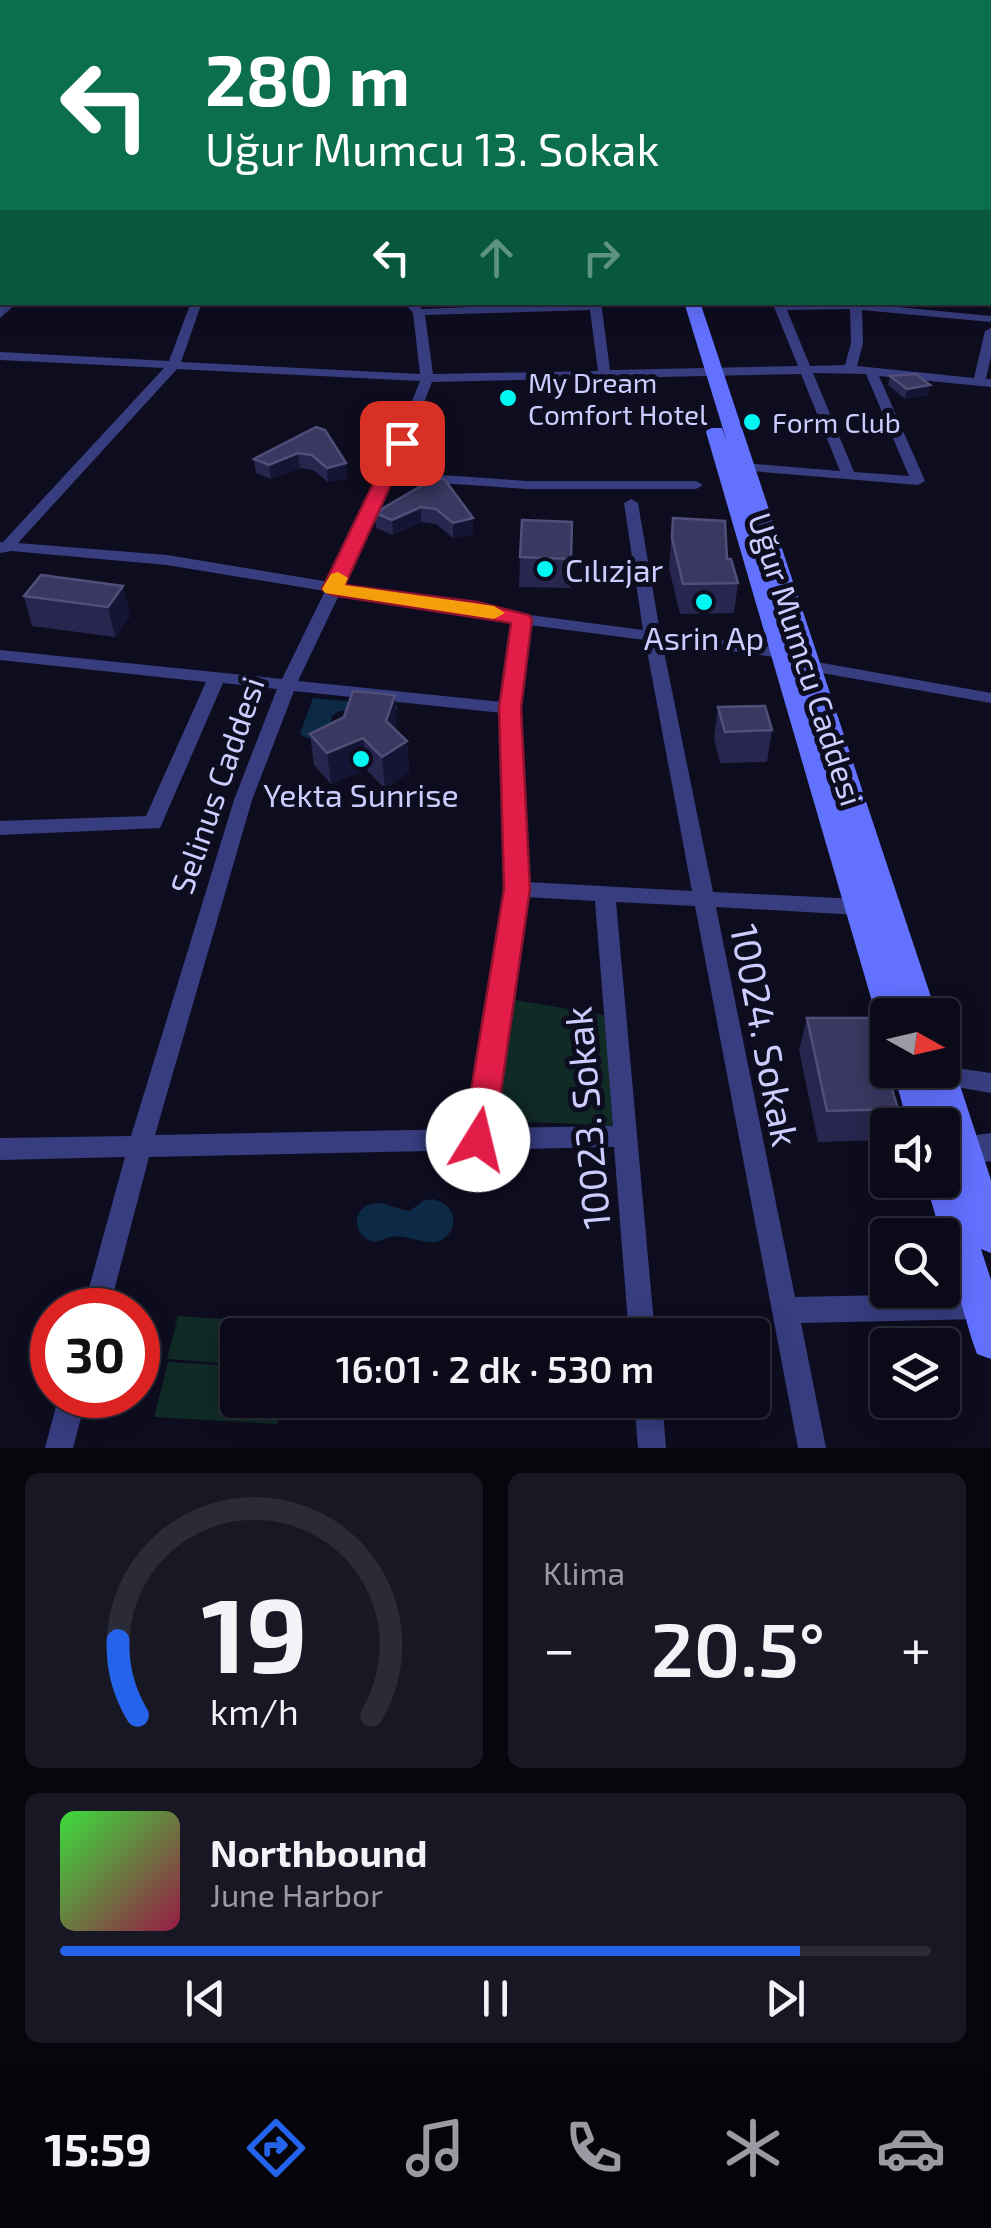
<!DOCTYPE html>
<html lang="tr">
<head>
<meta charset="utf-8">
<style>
  body { margin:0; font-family:"Exo 2",sans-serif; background:#181825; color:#f1f3f6; height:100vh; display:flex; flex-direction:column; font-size:38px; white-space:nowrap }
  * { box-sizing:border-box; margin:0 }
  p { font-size:32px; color:#999aa2 }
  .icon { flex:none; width:55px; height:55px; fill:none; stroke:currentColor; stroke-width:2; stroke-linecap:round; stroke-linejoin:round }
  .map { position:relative; height:1448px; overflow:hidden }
  .sheet { display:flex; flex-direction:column; gap:25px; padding:25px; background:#06060d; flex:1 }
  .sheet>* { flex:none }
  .guide { position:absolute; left:0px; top:0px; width:992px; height:305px; box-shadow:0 5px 25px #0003,0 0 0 2px #2a2b37; background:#0b6e4f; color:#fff; overflow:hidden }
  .needle { width:65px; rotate:98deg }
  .buttons { position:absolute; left:870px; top:998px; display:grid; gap:20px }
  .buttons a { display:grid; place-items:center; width:90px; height:90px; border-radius:10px; background:#0a0a18; box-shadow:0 5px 25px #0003,0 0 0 2px #2a2b37; font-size:50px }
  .speed { position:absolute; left:30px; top:1288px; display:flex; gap:20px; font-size:50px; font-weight:700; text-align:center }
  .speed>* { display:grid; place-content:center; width:130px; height:130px; border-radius:50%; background:#0a0a18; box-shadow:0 5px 25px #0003,0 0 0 2px #2a2b37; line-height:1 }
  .speed .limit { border:15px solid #d22; background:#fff; color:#111 }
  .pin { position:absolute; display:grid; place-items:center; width:85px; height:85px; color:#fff; margin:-42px; border-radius:20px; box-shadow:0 5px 15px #0006 }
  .me { position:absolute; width:110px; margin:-55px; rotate:9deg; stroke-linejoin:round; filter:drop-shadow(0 0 8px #0008) }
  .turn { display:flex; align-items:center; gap:35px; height:210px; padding:0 40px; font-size:45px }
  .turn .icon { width:130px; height:130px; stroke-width:2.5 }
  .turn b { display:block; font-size:70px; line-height:85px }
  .lanes { display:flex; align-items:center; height:95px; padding:0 40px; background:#0003; justify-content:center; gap:50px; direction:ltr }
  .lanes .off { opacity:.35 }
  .big { font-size:75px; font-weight:600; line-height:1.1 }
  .sheet .tile { flex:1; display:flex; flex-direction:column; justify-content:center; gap:15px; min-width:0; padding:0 35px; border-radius:15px; background:#181825 }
  .sheet .dial { align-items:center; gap:0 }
  .dial svg { height:260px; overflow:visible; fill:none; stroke:#2a2b37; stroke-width:7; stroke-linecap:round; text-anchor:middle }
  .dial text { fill:#f1f3f6; stroke:none }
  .song { display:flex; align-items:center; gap:30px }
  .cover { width:120px; height:120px; border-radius:15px; background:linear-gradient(135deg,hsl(120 70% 55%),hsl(340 70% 35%)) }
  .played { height:10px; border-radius:5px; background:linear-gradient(90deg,#2563eb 85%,#2a2b37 85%) }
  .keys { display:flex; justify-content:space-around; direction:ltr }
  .heat { display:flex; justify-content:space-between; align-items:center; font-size:55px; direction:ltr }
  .sheet .tiles { flex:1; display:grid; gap:25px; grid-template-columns:1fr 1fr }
  .tile:last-child { grid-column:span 2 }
  .trip { position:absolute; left:220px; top:1318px; width:550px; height:100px; border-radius:10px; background:#0a0a18; box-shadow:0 5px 25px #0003,0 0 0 2px #2a2b37; font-weight:600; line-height:100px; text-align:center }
  .tab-bar { display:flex; height:160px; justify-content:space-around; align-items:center; background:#04040a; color:#999aa2 }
  .tab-bar .icon { width:70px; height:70px }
  .tab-bar .active { color:#2563eb }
  .tab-bar b { font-size:45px; color:#f1f3f6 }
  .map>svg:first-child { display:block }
</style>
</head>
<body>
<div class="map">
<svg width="991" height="1448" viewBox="0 0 991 1448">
  <rect width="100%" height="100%" fill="#0e0d20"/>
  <path fill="#102a26" d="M503,998l106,18 9,110 -132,-6z
    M178,1316l94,6 -3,13h-31l-1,29 -70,-5z
    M168,1362l69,4 1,34h44l-5,24 -123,-7z"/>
  <path fill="#0c2945" d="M313,698l84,8 1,4 -58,1 -8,5 -2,14c-11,8 -18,13 -30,4z
    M433,1199c9,3 16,6 19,15 2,6 2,10 -1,16 -14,26 -40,2 -61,7 -5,1 -10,4 -15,5 -24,-5 -25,-37 2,-39 10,0 21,7 33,8l13,-10z"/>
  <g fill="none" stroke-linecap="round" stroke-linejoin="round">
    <path stroke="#0c2945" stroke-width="2.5" d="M921,2l4,-2"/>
    <path fill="#0c2945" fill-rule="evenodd" d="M2,205v11l-2,1v-11z"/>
    <path fill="#373d7f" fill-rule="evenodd" d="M655,0h6l1,2h-6z
      M2,147v6l-2,1v-6z
      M990,164h1v6h-1z
      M191,302h11l-21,60 239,12 -7,-61 -9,-11h12l6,7 179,-7 9,68 188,-4 -24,-59 6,-3 76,-1 135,13v6l-129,-12 1,33 -6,23 117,12 11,-47 6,-3v28l-5,23h5v8l-112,-11 46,105 -7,4 -179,-15v-6l5,-1 96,8 -39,-97 -369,8 -35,90 130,9h169l7,4 -7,4h-169l-133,-9 -50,105 178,29 121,16 -19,-127 7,-4 7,4 22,129 122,16 8,5 -8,5 -120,-16 51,250 145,7 7,3 3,5 -3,5 -7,3 -142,-8 79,390 186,-4 10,6 -1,16 -9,4 -180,4 25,125h-28l-103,-542 -79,-4 39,433h-26l-15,-188 -465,10 -40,153h-26l42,-153 -125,3v-22l131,-2 103,-336 43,-111 -54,-6 -63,145 -160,7v-14l146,-5 60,-134 -206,-22v-10l282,29 43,-88 -158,-26 -156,-14 -11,2v-11h3l161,-174 -164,-8v-8l169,9zM850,309l1,34 -6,22 -35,1 -23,-56zM590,310l8,61 -165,3 -8,-59zM177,369l243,12 -38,95 -52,106 -163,-27 -149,-12zM813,373l53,1 43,102 -55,-4zM340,593l174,29 -12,80 -204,-21zM529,625l116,15 47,251 -165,-9 -8,-174zM294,691l208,22 5,176 -39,240 -313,6 97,-335zM526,897l69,4 18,225 -121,2z
      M811,661l180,32v10l-186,-33 -2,-4z
      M942,1066l49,7v20l-58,-10 -3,-7 3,-6h9z
      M59,1395h28l-14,53h-28z
      M634,1400h28l4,48h-28z"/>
    <path fill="#373d7f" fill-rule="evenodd" d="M0,33h2v6h-2z
      M3,302h15l-18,16v-13z
      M991,1133v28l-49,7v-28z"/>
    <path fill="#6371ff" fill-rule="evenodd" d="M595,0h10v2h-9z
      M684,302h16l237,713h-49v11l-7,-2 -5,-9 -170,-583 2,-4h14l5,14z
      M942,1057l8,3 5,10 36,110v73l-10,-4 10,31v79l-14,-5 -5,-14 -47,-160h17v-16l10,4 -10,-43h-34l-15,-55h49z"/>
  </g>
  <path fill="#28264e" d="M890,376l38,19 -23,4 -17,-14z
    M316,427l30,36 1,15 -19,4 -15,-12 -13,-2 -29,11 -15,-6 -2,-14z
    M436,477l37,41v16l-20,4 -17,-14 -15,-2 -28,13 -17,-7 -1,-15z
    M673,518l54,41 11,24 -4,30 -54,1 -11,-46z
    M572,522l-2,66 -51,-1 1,-30z
    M123,586l7,30 -15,21 -83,-11 -8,-30z
    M718,707l54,23 -5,32 -47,1 -6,-24z
    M397,726l-2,4 12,11 2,31 -24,17 -19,-20 -35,15 -17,-19 -4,-31z
    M807,1018l81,40 -3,9 13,42 -6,16h-4l-1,15 -69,2 -19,-92z"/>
  <path fill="#161434" d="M930,385l-2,10 -23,4 2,-10z
    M298,453l2,15 -29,11 -2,-14z
    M346,463l1,15 -19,4 -1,-14z
    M421,507v15l-28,13 -1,-15z
    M473,518v16l-20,4v-15z
    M123,586l7,30 -15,21 -7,-30z
    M395,695l2,31 -9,26 -2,-31z
    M363,738l3,31 -35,15 -4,-31z
    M407,741l2,31 -24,17 -3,-32z"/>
  <path fill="#3a3761" stroke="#514f7a" stroke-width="2.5" d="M916,374l14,11 -23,4 -17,-13z
    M316,427l9,3 21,33 -19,5 -15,-13 -14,-2 -29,12 -15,-6z
    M436,477l9,3 28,38 -20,5 -17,-14 -15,-2 -29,13 -17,-7z
    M673,518l52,3 2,38h4l7,24 -55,1 -11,-46z
    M522,520l50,2 -1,37 -51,-2z
    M41,575l82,11 -15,21 -84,-11z
    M353,691l42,4 -9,26 21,20 -25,16 -19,-19 -36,15 -17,-19 34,-17z
    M765,706l7,24 -47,2 -7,-25z
    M807,1018h70l11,40v1h-5l15,50 -71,2z"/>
  <path fill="#e11d48" stroke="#92132f" stroke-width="2.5" d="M402,438l8,5 -65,142 132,17 52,13 3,4 -11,89 9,181 -36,251 -5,10 -11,4 -10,-4 -5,-10 41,-251 -5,-181 12,-85 -179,-28 -10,-6 71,-146z"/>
  <path fill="#f59e0b" d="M338,572l10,6 -3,7 149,21 11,7 -11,6 -169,-26 -3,-4 9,-15z"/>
  <g fill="#00f7f2" stroke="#0e0d20" stroke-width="4">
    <circle cx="508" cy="398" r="10"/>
    <circle cx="752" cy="422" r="10"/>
    <circle cx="545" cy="569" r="10"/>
    <circle cx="704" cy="602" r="10"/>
    <circle cx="361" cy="759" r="10"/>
  </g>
  <g text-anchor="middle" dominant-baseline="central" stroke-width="10" stroke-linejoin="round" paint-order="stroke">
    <g font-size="28" fill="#ccf" stroke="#0e0d20" text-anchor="start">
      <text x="528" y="382">My Dream<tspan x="528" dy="32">Comfort Hotel</tspan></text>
      <text x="772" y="422">Form Club</text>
    </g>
    <g font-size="32" fill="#ccf" stroke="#0e0d20">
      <text x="565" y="569" text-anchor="start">Cılızjar</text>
      <text x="704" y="637">Asrin Ap</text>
      <text x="361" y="794">Yekta Sunrise</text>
    </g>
    <g font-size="32" fill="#ccf" stroke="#0e0d20">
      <text transform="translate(807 659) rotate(72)">Uğur Mumcu Caddesi</text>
      <text transform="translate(216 785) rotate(-71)">Selinus Caddesi</text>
    </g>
    <g font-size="38" fill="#ccf" stroke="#0e0d20">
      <text transform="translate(766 1035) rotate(79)">10024. Sokak</text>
      <text transform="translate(586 1118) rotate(-95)">10023. Sokak</text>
    </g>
  </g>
</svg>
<div class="buttons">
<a><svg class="needle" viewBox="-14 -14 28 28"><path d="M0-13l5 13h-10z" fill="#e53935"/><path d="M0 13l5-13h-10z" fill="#999aa2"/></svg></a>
<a><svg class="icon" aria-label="sound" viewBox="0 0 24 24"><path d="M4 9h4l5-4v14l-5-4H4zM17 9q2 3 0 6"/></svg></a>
<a><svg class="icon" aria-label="search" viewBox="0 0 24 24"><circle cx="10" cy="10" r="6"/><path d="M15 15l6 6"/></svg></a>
<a><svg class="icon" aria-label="layers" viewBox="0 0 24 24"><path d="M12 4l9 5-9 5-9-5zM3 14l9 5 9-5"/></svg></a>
</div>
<div class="speed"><div class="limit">30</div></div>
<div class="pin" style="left:402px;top:443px;background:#d93025"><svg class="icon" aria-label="arrive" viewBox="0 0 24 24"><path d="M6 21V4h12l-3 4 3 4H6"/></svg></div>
<svg class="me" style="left:478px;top:1140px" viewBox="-20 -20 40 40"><circle r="19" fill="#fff"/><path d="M0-13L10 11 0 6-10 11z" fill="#e11d48"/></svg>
<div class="trip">16:01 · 2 dk · 530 m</div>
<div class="guide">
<div class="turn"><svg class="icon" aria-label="left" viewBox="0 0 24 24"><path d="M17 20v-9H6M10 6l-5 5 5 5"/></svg><div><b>280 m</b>Uğur Mumcu 13. Sokak</div></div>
<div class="lanes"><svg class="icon" aria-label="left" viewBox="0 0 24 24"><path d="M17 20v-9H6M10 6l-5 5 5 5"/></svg><svg class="icon off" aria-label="ahead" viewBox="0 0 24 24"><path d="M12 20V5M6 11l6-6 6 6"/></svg><svg class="icon off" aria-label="right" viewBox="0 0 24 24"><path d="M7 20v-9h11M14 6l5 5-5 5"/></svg></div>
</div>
</div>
<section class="sheet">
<div class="tiles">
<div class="tile dial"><svg viewBox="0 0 100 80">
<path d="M14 69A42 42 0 1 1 86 69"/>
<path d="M14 69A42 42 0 0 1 8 46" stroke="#2563eb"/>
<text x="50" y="56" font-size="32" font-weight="700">19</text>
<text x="50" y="72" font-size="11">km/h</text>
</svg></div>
<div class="tile"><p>Klima</p>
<div class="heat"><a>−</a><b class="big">20.5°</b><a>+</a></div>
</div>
<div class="tile">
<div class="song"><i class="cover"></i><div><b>Northbound</b><p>June Harbor</p></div></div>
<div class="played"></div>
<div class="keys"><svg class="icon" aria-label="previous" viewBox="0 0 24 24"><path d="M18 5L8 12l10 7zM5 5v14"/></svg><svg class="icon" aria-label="pause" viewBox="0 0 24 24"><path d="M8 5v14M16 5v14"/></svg><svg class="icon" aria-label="next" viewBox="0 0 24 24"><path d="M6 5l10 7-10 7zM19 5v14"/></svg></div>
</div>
</div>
</section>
<nav class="tab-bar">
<b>15:59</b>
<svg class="icon active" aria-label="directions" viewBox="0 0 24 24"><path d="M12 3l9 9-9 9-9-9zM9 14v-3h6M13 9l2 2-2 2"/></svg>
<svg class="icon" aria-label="music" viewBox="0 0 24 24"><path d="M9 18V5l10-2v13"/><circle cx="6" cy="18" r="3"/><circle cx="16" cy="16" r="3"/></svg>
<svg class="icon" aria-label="phone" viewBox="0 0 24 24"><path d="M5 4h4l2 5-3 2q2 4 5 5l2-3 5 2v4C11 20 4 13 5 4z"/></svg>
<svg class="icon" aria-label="climate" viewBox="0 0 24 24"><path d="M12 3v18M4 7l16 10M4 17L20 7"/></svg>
<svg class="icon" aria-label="car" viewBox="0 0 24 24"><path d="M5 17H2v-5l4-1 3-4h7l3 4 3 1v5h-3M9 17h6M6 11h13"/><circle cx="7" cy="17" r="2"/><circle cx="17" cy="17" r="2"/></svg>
</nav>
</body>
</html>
